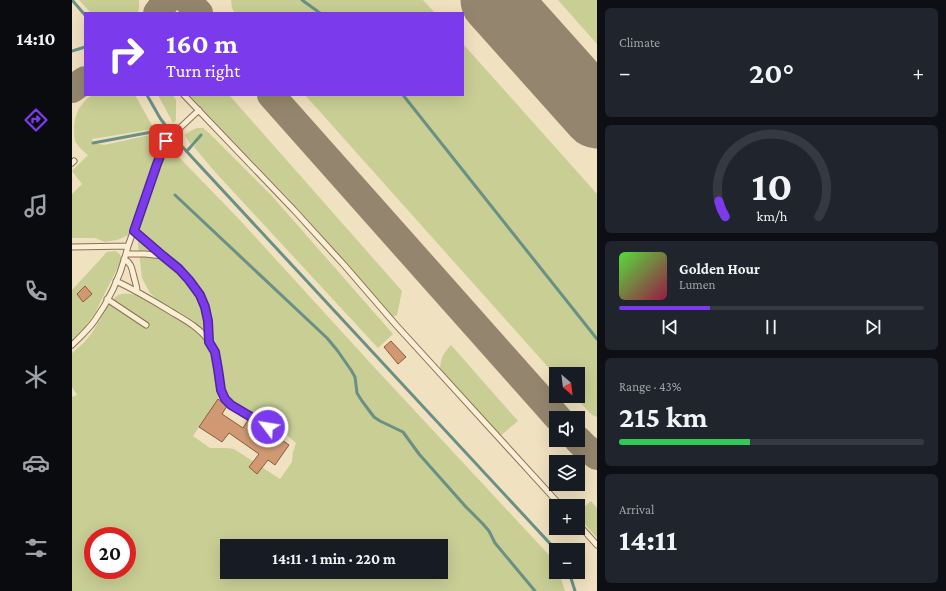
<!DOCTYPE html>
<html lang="en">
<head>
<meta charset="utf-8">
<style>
  body { margin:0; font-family:"Crimson Pro",serif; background:#20242c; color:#f1f3f6; height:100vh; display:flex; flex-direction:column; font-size:15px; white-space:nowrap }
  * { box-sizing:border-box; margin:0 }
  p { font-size:13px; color:#9ea1a6 }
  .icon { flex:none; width:22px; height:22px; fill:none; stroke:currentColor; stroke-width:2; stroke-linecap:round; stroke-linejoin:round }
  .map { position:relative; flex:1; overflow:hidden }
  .side { display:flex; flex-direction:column; gap:8px; padding:8px; background:#0d0f14; width:349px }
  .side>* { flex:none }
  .top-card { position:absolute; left:12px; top:12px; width:380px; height:84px; border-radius:0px; box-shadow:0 4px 16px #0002; background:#7c3aed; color:#fff; overflow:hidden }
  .needle { width:26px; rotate:152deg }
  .buttons { position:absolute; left:477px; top:367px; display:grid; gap:8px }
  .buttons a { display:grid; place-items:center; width:36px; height:36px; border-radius:0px; background:#171b24; box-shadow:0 4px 16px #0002; font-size:20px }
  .speed { position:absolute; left:12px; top:527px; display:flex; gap:8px; font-size:20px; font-weight:700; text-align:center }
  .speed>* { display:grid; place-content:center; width:52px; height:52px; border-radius:50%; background:#171b24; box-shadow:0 4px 16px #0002; line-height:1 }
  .speed .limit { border:6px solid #d22; background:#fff; color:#111 }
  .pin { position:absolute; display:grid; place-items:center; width:34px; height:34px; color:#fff; margin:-17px; border-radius:8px; box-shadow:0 2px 6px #0006 }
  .me { position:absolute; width:44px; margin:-22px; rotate:301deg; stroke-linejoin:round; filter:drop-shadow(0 0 3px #0008) }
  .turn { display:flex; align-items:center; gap:14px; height:84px; padding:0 16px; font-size:18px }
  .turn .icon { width:52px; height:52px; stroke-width:2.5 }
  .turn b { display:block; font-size:28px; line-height:34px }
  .big { font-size:30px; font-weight:700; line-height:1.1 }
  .side .tile { flex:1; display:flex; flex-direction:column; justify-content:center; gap:6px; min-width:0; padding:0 14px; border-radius:6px; background:#20242c }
  .side .dial { align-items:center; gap:0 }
  .dial svg { height:104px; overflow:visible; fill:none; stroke:#363941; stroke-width:7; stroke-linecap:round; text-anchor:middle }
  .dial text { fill:#f1f3f6; stroke:none }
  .song { display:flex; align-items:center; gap:12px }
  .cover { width:48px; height:48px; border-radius:6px; background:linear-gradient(135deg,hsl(110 70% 55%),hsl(340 70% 35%)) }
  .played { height:4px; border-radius:2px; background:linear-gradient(90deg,#7c3aed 30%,#363941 30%) }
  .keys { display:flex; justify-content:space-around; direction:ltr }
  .heat { display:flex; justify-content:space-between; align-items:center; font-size:22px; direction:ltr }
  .charge { height:6px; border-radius:3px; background:linear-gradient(90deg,#34c759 43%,#363941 0) }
  .trip { position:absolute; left:148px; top:539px; width:228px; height:40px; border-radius:0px; background:#171b24; box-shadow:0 4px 16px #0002; font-weight:700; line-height:40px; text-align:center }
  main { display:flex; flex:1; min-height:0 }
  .menu { display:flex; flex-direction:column; width:72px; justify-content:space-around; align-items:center; background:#090b0e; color:#9ea1a6 }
  .menu .icon { width:28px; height:28px }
  .menu .selected { color:#7c3aed }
  .menu b { font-size:18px; color:#f1f3f6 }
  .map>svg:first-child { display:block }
</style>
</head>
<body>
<main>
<nav class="menu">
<b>14:10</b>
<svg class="icon selected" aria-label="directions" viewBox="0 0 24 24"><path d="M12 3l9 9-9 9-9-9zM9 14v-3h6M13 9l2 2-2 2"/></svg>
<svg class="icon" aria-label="music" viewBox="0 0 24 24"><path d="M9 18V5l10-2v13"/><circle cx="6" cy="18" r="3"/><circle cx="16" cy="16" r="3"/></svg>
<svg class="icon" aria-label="phone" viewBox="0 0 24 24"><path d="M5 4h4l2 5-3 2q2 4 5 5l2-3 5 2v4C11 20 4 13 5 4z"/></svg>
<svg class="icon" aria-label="climate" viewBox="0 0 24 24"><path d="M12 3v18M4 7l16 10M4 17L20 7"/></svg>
<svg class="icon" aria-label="car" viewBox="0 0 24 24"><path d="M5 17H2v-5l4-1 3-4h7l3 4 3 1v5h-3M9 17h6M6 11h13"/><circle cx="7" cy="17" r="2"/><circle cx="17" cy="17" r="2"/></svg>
<svg class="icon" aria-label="filters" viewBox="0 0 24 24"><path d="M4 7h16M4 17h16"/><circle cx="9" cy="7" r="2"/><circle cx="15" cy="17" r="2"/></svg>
</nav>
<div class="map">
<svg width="525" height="591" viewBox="0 0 525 591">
  <rect width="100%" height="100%" fill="#f0e1c0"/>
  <path fill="#c8ce94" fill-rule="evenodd" d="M7,0h60v6l-1,7h-47z
    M159,0h192l12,13h-200l-3,-5z
    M486,0h39v44z
    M391,44l134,150v223l-5,-2 -18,-19h4v-22h-22v2l-251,-281h158z
    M20,95h43l19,34 -62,10 1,4 11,2 55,-12 -6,29 -24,73 -12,5 -7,1 -5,1 -10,-4h-23v-44l10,-10 -10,-13 16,-16c-5,-4 -10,-8 -13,-14 -3,-18 1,-36 17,-46z
    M86,95h15l3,5v20l-3,3z
    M117,95h40l173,196 -5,24 -4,2 -102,-116z
    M125,128h6l6,5 62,62 22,25 100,114 -15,14 -162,-175 -22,-26 6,-11 -10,8 -5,-9 5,-4z
    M99,149l66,68 137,150 174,187c5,7 8,9 8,18h3l6,19h-493v-194l5,-2 -5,-8v-34c9,-7 17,-15 23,-25 5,-8 16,-29 23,-33 6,-2 12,-1 19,0l60,36c5,5 11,11 13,18 4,10 10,39 8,50l-25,37 17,12h16l8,1 46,30 12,-17 1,-10 3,-9 -7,-6 -6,-8 -46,-23 -9,-8 -5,-12 -10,-42 -8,-13 -44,-28 -11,-10 -8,-15 -4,-34 1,-17 20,-57 9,-19zM21,536h34v34h-34zM155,546h214v26h-214z
    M43,251c4,2 6,4 7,8l-27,54 -11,15 -12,12v-50l35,-38z
    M379,345l67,76 -18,15 -60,-67c1,-12 3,-15 11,-24z
    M519,501l6,7v30l-19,-22v-4z"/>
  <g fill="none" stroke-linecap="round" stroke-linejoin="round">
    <path stroke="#6a9086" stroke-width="3" d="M0,0l13,15
      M230,0l18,13
      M0,51l13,-4
      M75,95l13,23 17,23 379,409
      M331,95l194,244
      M21,143l75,-14
      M115,151l14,-16
      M103,195l152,143 10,12 14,20 4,7 2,16 5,8 12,16 6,4 23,11 16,22 47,53 17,17 6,7 6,12 40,48
      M497,572l6,19"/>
    <path stroke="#94866e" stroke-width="28" d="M115,0l12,13
      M85,13l10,-13
      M0,89l13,-9
      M199,95l287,323
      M506,440l7,7 12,9"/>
    <path stroke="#94866e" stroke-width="69" d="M423,0l102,114"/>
  </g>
  <path fill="#d09974" stroke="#8a5a3c" d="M13,286l7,8 -9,8 -6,-8z
    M319,341l15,16 -8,7 -14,-17z
    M146,399l9,7 -5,8 21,14 5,-8 18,10 3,1 20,14 -14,20 -7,-5 -11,14 -8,-7 10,-13 -30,-21 -7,9 -23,-15z"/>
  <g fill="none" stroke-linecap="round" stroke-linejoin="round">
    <g stroke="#8a7157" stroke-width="7">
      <path id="service" d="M112,95l110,115 51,56 51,59 165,181
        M0,163l2,-2
        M62,231l29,25 16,13 10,11 11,15 5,12 3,14 1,20
        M0,247l56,-1
        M54,254h19l18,2
        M52,259c8,4 8,11 10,18 1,5 3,9 3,14
        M44,281c19,9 36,19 54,30 13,8 29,16 38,29 7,9 9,21 11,32 1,9 1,19 6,26 6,9 33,22 43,29
        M35,299l39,26
        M0,345c8,-8 17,-16 23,-25 16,-22 27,-49 33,-74l35,-97 3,-8 33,-31
        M506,524l19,21"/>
    </g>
    <use href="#service" stroke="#faeed4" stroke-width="5"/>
  </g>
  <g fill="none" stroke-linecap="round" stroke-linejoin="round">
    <g stroke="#51269a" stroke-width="10">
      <path id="route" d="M94,141l-9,23 -23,67 29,25 16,13 10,11 11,15 5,12 3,14 1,21 6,10 3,17 3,21 4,9 6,6 37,22"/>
    </g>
    <use href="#route" stroke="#7c3aed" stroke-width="7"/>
  </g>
</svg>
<div class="buttons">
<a><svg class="needle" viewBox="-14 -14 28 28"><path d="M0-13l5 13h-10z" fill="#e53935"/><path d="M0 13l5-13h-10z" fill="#9ea1a6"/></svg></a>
<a><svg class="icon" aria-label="sound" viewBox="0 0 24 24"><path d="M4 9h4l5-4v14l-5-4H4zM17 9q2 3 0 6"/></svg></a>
<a><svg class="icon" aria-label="layers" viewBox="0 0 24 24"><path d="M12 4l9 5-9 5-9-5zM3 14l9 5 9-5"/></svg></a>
<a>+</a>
<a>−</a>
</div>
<div class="speed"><div class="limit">20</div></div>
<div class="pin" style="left:94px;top:141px;background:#d93025"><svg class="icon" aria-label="arrive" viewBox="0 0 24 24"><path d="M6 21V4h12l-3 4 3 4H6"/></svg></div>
<svg class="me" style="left:196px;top:427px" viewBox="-20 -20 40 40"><circle r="17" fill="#7c3aed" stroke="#fff" stroke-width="3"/><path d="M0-11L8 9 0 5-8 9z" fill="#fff"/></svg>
<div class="trip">14:11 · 1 min · 220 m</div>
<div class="top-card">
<div class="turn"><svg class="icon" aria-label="right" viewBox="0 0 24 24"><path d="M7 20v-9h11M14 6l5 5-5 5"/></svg><div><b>160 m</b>Turn right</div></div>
</div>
</div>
<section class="side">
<div class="tile"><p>Climate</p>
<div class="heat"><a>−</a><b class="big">20°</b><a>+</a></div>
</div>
<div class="tile dial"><svg viewBox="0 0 100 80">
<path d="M14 69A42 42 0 1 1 86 69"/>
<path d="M14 69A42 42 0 0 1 9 57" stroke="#7c3aed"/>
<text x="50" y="56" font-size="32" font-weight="700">10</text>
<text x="50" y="72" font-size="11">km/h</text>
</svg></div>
<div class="tile">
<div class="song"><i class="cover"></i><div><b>Golden Hour</b><p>Lumen</p></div></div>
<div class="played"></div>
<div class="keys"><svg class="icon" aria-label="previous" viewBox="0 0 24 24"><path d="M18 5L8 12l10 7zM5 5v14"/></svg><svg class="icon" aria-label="pause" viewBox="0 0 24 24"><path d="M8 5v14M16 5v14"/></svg><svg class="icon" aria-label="next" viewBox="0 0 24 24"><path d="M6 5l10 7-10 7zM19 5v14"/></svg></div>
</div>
<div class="tile"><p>Range · 43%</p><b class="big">215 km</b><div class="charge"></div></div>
<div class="tile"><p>Arrival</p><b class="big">14:11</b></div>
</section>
</main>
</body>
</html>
